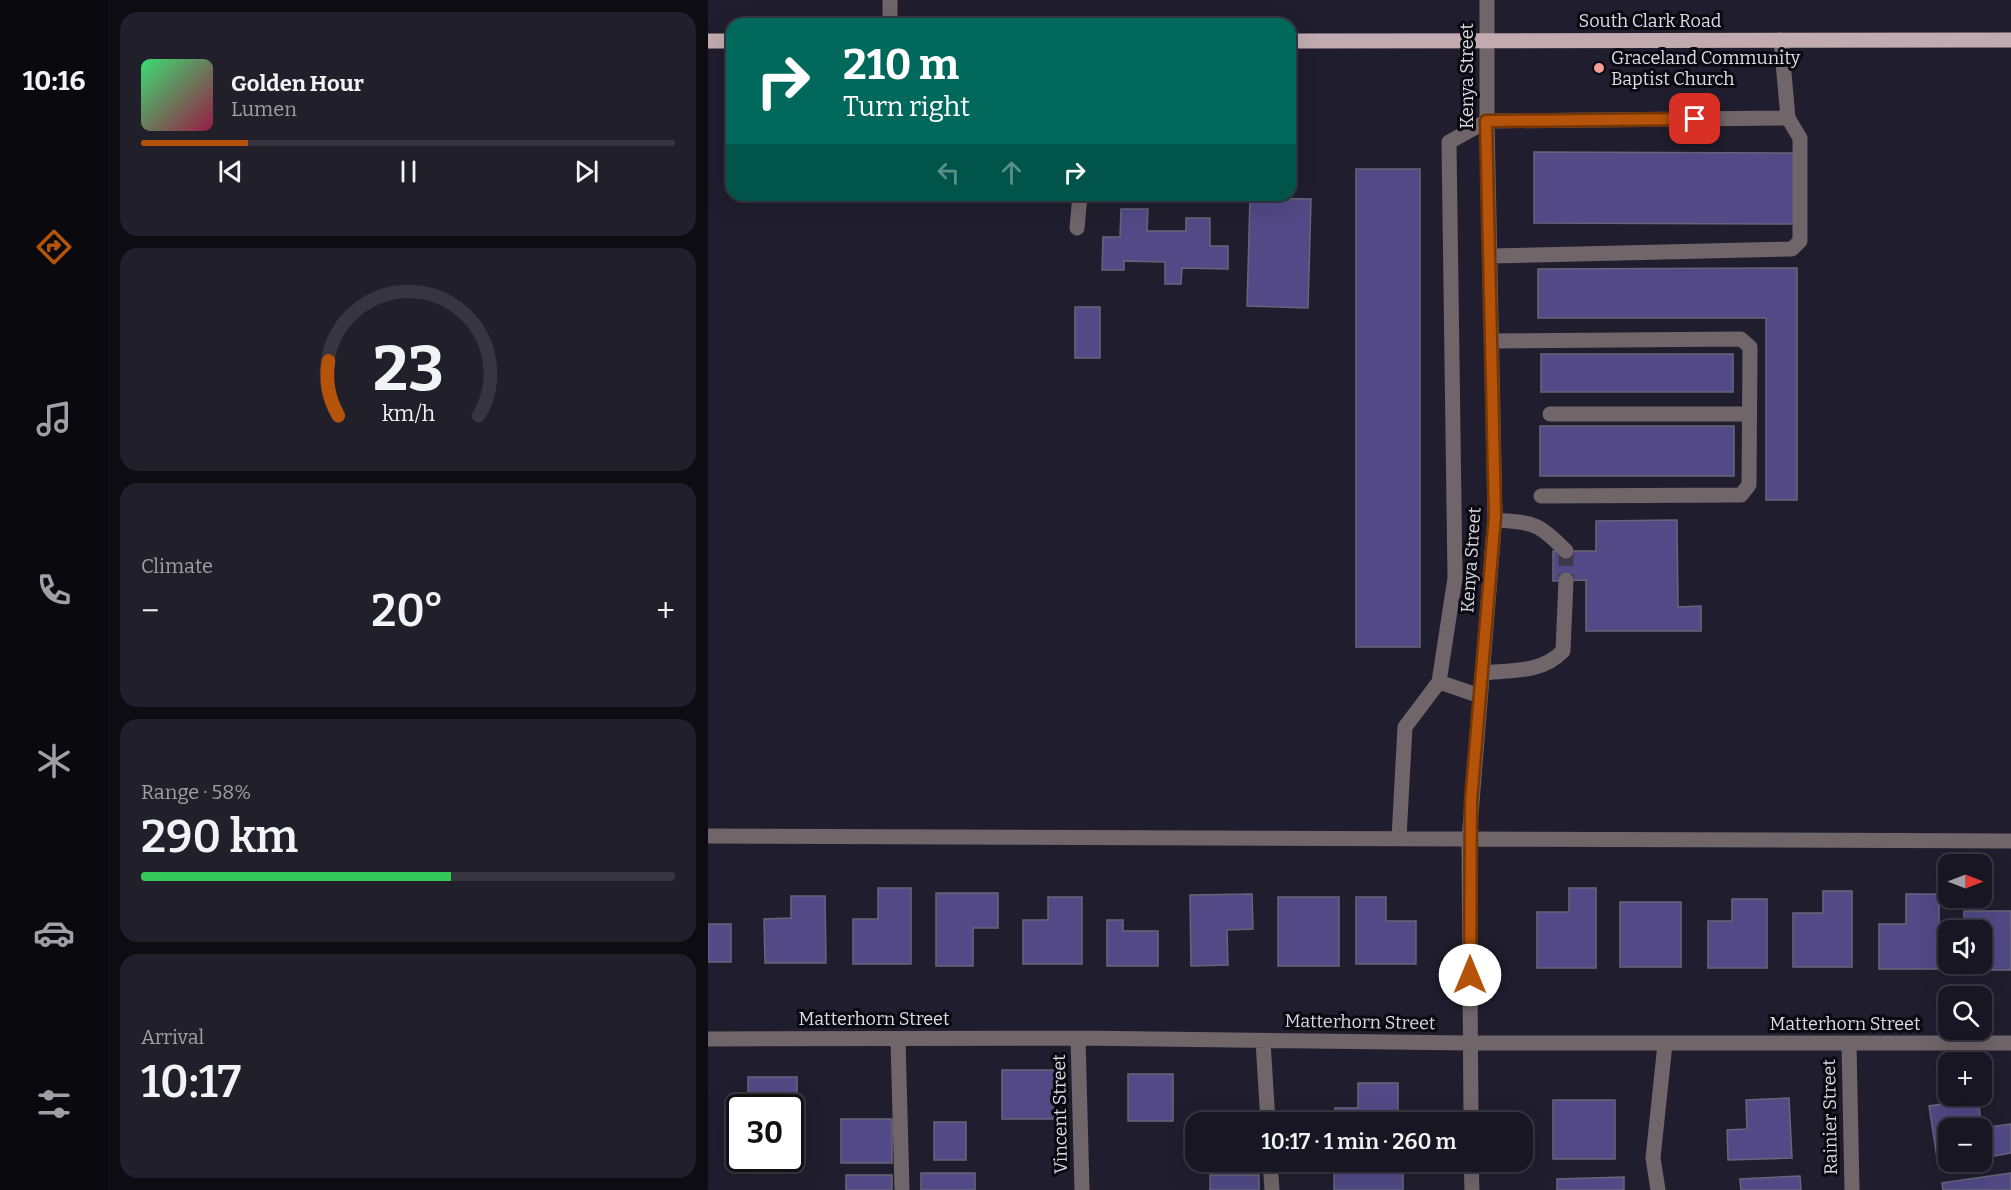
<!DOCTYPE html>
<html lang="en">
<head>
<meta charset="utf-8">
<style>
  body { margin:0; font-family:Bitter,serif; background:#211f2a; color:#f1f3f6; height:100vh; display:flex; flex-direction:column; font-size:22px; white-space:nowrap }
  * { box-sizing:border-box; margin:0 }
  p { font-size:20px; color:#9f9fa5 }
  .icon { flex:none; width:33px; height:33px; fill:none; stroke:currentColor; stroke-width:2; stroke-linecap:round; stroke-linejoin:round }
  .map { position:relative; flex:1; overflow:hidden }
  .details { display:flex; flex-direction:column; gap:12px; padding:12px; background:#0d0c13; width:600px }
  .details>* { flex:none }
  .banner { position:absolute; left:18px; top:18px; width:570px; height:183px; border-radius:18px; box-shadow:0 6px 24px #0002,0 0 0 2px #363540; background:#00695c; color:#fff; overflow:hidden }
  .needle { width:39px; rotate:90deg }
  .tools { position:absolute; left:1230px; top:854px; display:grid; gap:12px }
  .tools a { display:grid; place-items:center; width:54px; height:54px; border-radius:12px; background:#181622; box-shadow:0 6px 24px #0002,0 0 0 2px #363540; font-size:30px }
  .speed { position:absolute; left:18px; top:1094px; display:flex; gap:12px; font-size:30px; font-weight:700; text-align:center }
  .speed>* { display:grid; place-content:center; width:78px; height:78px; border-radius:50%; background:#181622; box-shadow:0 6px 24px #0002,0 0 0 2px #363540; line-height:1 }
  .speed .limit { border:3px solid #111; border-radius:9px; background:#fff; color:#111 }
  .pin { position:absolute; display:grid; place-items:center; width:51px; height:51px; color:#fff; margin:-26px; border-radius:12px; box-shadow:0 3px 9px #0006 }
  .me { position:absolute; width:66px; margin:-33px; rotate:0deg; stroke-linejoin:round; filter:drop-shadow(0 0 4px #0008) }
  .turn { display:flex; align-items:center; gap:21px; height:126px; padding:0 18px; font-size:27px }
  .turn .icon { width:78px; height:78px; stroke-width:2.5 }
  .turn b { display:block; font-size:42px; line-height:51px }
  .lanes { display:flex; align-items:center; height:57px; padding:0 18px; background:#0003; justify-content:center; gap:30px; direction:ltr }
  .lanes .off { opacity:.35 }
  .big { font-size:45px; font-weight:600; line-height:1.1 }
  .details .card { flex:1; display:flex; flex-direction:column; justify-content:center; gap:9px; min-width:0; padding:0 21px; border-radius:18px; background:#211f2a }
  .details .dial { align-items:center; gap:0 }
  .dial svg { height:156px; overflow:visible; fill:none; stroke:#363540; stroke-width:7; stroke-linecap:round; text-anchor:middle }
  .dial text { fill:#f1f3f6; stroke:none }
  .song { display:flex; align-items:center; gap:18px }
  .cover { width:72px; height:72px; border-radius:9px; background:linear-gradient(135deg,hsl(140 70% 55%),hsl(340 70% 35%)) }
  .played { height:6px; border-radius:3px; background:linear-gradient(90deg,#b45309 20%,#363540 20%) }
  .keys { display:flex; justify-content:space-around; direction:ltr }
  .heat { display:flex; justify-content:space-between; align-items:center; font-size:33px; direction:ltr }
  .charge { height:9px; border-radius:4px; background:linear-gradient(90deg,#34c759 58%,#363540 0) }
  .trip { position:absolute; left:477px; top:1112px; width:348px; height:60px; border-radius:18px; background:#181622; box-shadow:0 6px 24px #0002,0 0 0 2px #363540; font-weight:600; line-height:60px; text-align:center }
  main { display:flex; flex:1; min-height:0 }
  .tab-bar { display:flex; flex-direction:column; width:108px; justify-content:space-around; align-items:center; background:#0a090e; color:#9f9fa5 }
  .tab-bar .icon { width:42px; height:42px }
  .tab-bar .active { color:#b45309 }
  .tab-bar b { font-size:27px; color:#f1f3f6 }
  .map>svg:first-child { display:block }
</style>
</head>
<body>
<main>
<nav class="tab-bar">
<b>10:16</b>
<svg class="icon active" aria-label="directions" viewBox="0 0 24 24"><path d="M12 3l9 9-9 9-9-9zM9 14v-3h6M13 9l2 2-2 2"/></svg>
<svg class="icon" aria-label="music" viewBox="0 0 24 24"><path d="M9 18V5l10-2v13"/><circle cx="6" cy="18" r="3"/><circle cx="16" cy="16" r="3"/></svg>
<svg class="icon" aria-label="phone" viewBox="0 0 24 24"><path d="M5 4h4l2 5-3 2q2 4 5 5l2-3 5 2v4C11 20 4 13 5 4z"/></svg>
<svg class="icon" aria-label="climate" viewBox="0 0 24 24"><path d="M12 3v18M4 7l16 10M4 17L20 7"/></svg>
<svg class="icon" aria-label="car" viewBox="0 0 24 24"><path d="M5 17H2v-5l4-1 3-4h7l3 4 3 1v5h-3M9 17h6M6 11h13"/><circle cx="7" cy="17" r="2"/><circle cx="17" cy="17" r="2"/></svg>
<svg class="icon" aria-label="filters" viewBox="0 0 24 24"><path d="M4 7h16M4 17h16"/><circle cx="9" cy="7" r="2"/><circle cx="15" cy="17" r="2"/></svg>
</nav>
<section class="details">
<div class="card">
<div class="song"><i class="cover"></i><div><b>Golden Hour</b><p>Lumen</p></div></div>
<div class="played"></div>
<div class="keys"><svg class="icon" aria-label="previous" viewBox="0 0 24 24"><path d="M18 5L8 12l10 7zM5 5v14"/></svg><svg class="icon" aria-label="pause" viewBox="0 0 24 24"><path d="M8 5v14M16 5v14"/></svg><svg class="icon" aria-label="next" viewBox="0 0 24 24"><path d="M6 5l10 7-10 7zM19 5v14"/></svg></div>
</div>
<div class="card dial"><svg viewBox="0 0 100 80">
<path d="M14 69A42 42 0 1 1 86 69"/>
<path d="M14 69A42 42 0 0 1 9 41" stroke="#b45309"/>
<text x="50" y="56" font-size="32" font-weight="700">23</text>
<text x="50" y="72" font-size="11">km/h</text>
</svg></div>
<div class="card"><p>Climate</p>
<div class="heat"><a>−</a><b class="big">20°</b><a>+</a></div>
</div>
<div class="card"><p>Range · 58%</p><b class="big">290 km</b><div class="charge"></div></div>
<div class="card"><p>Arrival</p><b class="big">10:17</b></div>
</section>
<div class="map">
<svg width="1303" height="1190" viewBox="0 0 1303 1190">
  <rect width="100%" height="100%" fill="#201e2e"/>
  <path fill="#524986" stroke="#676579" stroke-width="1.5" d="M826,152l262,1v71l-262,-1z
    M648,169h64v478h-64z
    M542,198l61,1 -3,109 -61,-2z
    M413,209h27l-1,22h39v-13h24v28h18v23l-46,-1 -1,16h-16v-22l-41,-1v9h-22l1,-33h17z
    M1089,268v232h-31v-182h-228v-49z
    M367,307h25v51h-25z
    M833,354h192v38h-192z
    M832,426h194v50h-194z
    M969,520l1,87 23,-1v25h-115v-51l-33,1v-30h43v-30z
    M170,888h33v76h-58v-45h25z
    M861,888h27v80h-59v-56h32z
    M1115,891h29v76h-59v-54h30z
    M228,893h62v35h-25v38h-37z
    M544,894l1,35 -26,1 1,35 -37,1 -1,-71z
    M1198,894h33v75h-60v-45h27z
    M83,896h34l1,67h-61l-1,-44 27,-1z
    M340,897h34v67h-59v-44h25z
    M570,897h61v69h-61z
    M648,897h30v24h30v43h-60z
    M1024,899h35v69h-59v-47h24z
    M912,902h61v65h-61z
    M1256,911h47v59h-47v-7h18v-33h-18z
    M399,920h16v11h35v35h-51z
    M0,924h23v38h-23z
    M294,1070h52v49h-52z
    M420,1074h45v47h-45z
    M40,1077h49v52h-7v-22h-42z
    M650,1083h40v39h-63v-14h23z
    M1081,1098l3,60 -64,2 -1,-30 20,-1 -1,-29z
    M1270,1099l4,29 29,-4v29l-29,5v-30h-34v33h10l-20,3 -9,-58z
    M845,1100h62v59h-62z
    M502,1114h51v8h-51z
    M133,1119h51v44h-51z
    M226,1122h32v38h-32z
    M626,1167h69v23h-69z
    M213,1173h54v17h-54z
    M1303,1173v17h-68l-1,-7z
    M138,1175h46v15h-46z
    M502,1175h49v15h-49z
    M1092,1176l1,14h-60l-1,-11z
    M916,1177v13h-67v-11z"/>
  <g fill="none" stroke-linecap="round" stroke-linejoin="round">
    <path stroke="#3c3a4a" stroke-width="15" stroke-dasharray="15 8" stroke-linecap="butt" d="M858,551v29"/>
    <path stroke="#706568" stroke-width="15" d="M182,0v24
      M369,228l3,-33
      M782,256l302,-7 8,-8v-103l-12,-20 -7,-78
      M783,341l250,-2 9,8 -1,138 -8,10 -200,1
      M842,414h199
      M787,520c39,3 43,2 71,31
      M774,673c30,-3 60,0 81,-22l3,-71
      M731,682l41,14
      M0,836l1303,5
      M691,838l6,-111 34,-45 16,-104 -6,-436 38,-21 301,-3
      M370,1038l4,152
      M0,1039l370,-1 392,5h541
      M190,1039l4,151
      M555,1041l5,81
      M1141,1044l3,146
      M763,1122l-2,-283 26,-323 -8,-395v-121
      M562,1161l2,29
      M763,1161l1,29
      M950,1190l-5,-32 12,-114"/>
    <path stroke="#c1abb0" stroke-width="15" d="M0,41h24
      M582,41l721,-1"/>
  </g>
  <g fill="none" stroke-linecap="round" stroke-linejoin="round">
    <g stroke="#753606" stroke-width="15">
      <path id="route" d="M762,975l1,-174 24,-285 -9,-395 209,-2"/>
    </g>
    <use href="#route" stroke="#b45309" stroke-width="10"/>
  </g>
  <circle fill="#f59c95" stroke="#0a0910" stroke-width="2" cx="891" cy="68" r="6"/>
  <g text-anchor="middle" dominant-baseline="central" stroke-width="6" stroke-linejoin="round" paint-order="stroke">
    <g font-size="18" fill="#dbdae6" stroke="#0a0910">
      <text x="942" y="21">South Clark Road</text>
      <text transform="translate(759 76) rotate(-90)">Kenya Street</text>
      <text transform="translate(763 560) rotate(-86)">Kenya Street</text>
      <text x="166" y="1019">Matterhorn Street</text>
      <text transform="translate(652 1022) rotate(1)">Matterhorn Street</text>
      <text x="1137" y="1024">Matterhorn Street</text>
      <text transform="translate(352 1114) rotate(-91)">Vincent Street</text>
      <text transform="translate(1122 1117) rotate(-91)">Rainier Street</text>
    </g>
    <g font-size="18" fill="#dbdae6" stroke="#0a0910" text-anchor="start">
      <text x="903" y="58">Graceland Community<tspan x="903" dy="21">Baptist Church</tspan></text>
    </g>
  </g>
</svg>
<div class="tools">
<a><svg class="needle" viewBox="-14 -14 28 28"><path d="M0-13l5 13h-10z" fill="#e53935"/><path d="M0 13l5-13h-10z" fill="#9f9fa5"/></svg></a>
<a><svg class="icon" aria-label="sound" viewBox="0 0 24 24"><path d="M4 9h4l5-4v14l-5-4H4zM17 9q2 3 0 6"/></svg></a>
<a><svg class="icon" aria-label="search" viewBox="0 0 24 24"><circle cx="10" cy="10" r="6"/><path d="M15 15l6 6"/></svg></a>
<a>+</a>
<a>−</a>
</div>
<div class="speed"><div class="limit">30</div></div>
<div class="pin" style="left:987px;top:119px;background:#d93025"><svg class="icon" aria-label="arrive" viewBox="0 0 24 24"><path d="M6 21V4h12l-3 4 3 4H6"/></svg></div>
<svg class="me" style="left:762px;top:975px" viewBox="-20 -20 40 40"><circle r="19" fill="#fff"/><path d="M0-13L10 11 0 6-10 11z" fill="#b45309"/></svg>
<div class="trip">10:17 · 1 min · 260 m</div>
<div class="banner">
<div class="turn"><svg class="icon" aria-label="right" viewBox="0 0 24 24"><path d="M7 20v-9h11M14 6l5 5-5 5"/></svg><div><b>210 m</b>Turn right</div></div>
<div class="lanes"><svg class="icon off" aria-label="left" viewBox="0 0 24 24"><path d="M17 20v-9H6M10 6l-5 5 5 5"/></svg><svg class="icon off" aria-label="ahead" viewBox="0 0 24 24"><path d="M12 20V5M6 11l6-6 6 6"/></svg><svg class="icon" aria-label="right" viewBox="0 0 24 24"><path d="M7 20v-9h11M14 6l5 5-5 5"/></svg></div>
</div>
</div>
</main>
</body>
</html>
